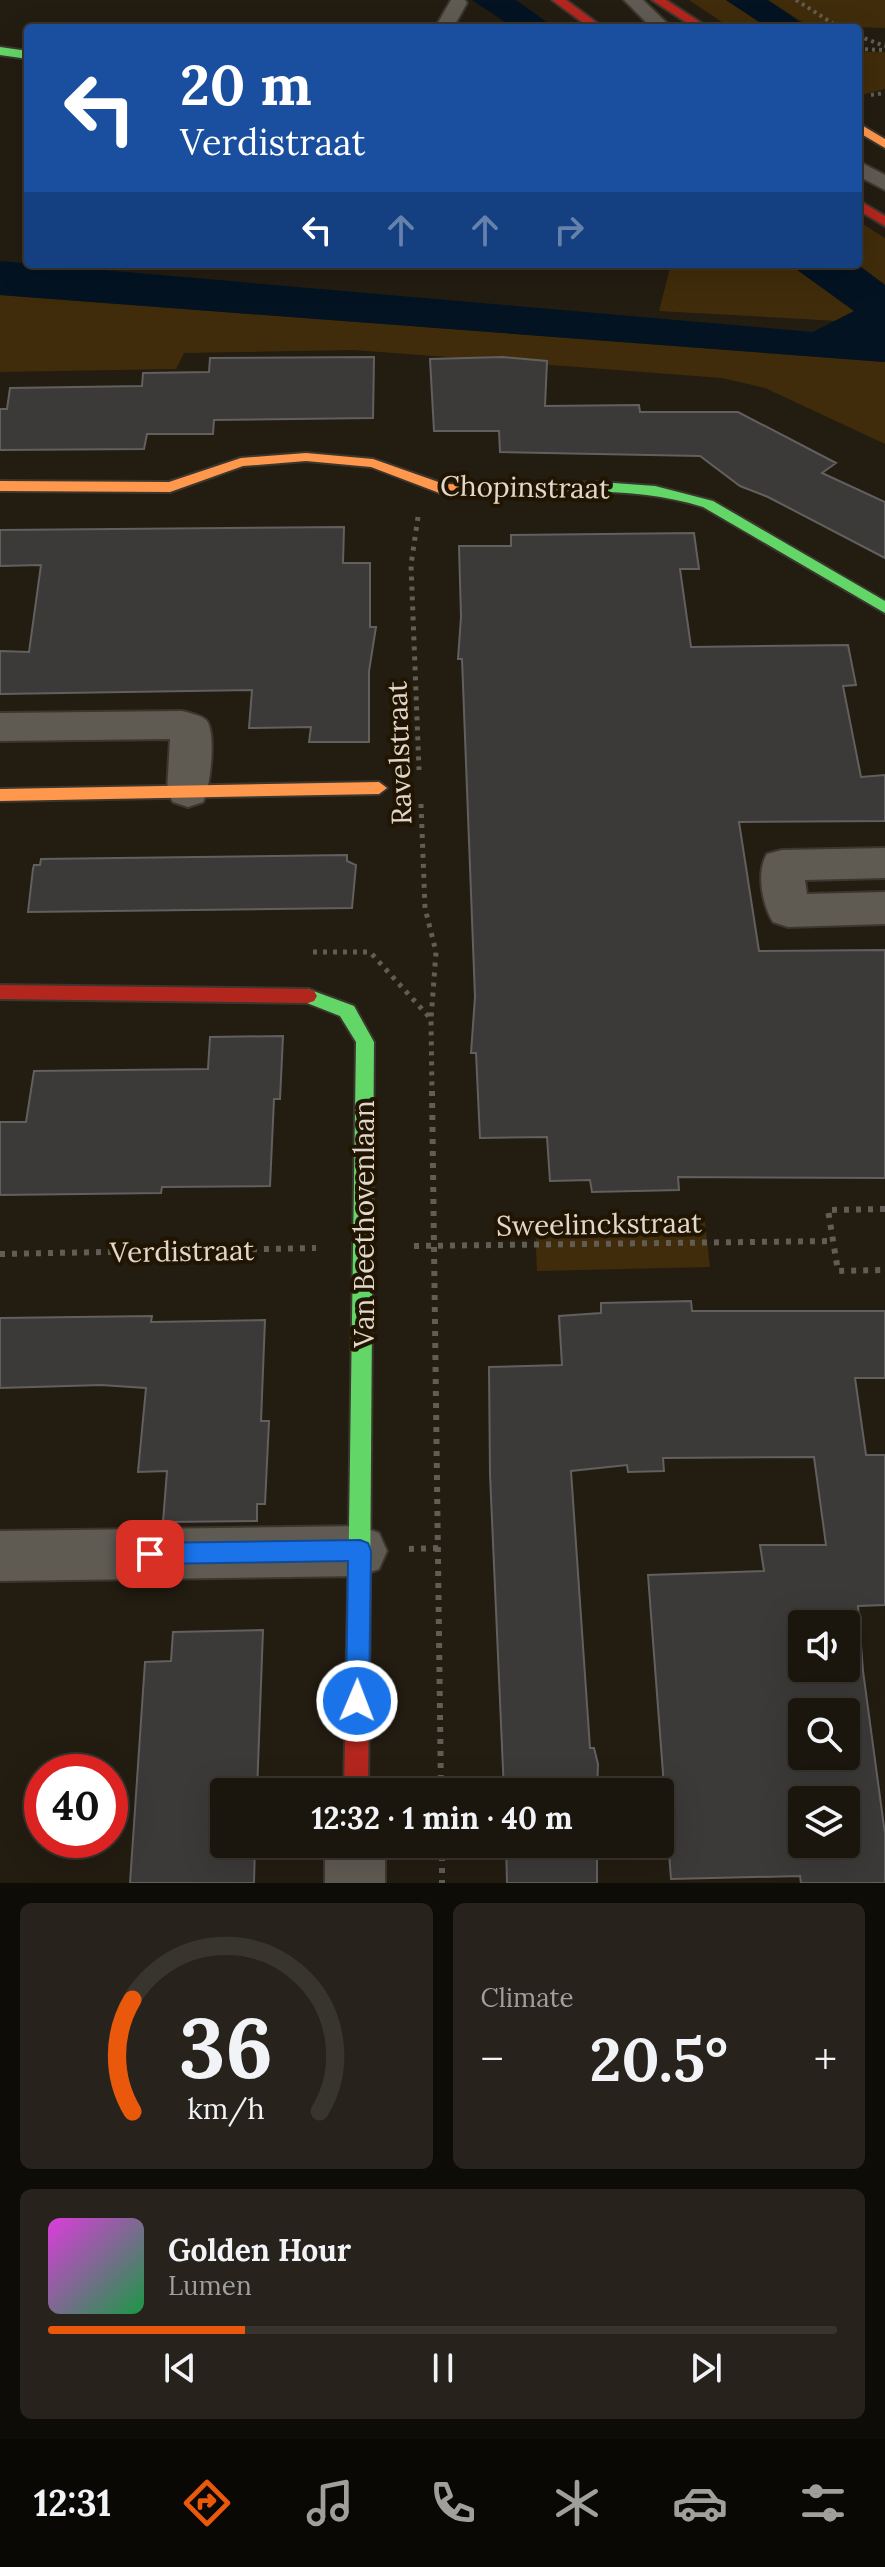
<!DOCTYPE html>
<html lang="en">
<head>
<meta charset="utf-8">
<style>
  body { margin:0; font-family:Lora,serif; background:#27221b; color:#f1f3f6; height:100vh; display:flex; flex-direction:column; font-size:30px; white-space:nowrap }
  * { box-sizing:border-box; margin:0 }
  p { font-size:26px; color:#9f9f9d }
  .icon { flex:none; width:44px; height:44px; fill:none; stroke:currentColor; stroke-width:2; stroke-linecap:round; stroke-linejoin:round }
  .map { position:relative; height:1883px; overflow:hidden }
  .details { display:flex; flex-direction:column; gap:20px; padding:20px; background:#0e0c07; flex:1 }
  .details>* { flex:none }
  .hud { position:absolute; left:24px; top:24px; width:838px; height:244px; border-radius:8px; box-shadow:0 8px 32px #0002,0 0 0 2px #38342e; background:#1a4fa0; color:#fff; overflow:hidden }
  .buttons { position:absolute; left:788px; top:1610px; display:grid; gap:16px }
  .buttons a { display:grid; place-items:center; width:72px; height:72px; border-radius:8px; background:#1a150d; box-shadow:0 8px 32px #0002,0 0 0 2px #38342e; font-size:40px }
  .speed { position:absolute; left:24px; top:1754px; display:flex; gap:16px; font-size:40px; font-weight:700; text-align:center }
  .speed>* { display:grid; place-content:center; width:104px; height:104px; border-radius:50%; background:#1a150d; box-shadow:0 8px 32px #0002,0 0 0 2px #38342e; line-height:1 }
  .speed .limit { border:12px solid #d22; background:#fff; color:#111 }
  .pin { position:absolute; display:grid; place-items:center; width:68px; height:68px; color:#fff; margin:-34px; border-radius:16px; box-shadow:0 4px 12px #0006 }
  .me { position:absolute; width:88px; margin:-44px; rotate:1deg; stroke-linejoin:round; filter:drop-shadow(0 0 6px #0008) }
  .turn { display:flex; align-items:center; gap:28px; height:168px; padding:0 24px; font-size:36px }
  .turn .icon { width:104px; height:104px; stroke-width:2.5 }
  .turn b { display:block; font-size:56px; line-height:68px }
  .lanes { display:flex; align-items:center; height:76px; padding:0 24px; background:#0003; justify-content:center; gap:40px; direction:ltr }
  .lanes .off { opacity:.35 }
  .big { font-size:60px; font-weight:700; line-height:1.1 }
  .details .widget { flex:1; display:flex; flex-direction:column; justify-content:center; gap:12px; min-width:0; padding:0 28px; border-radius:12px; background:#27221b }
  .details .dial { align-items:center; gap:0 }
  .dial svg { height:208px; overflow:visible; fill:none; stroke:#38342e; stroke-width:7; stroke-linecap:round; text-anchor:middle }
  .dial text { fill:#f1f3f6; stroke:none }
  .song { display:flex; align-items:center; gap:24px }
  .cover { width:96px; height:96px; border-radius:12px; background:linear-gradient(135deg,hsl(300 70% 55%),hsl(140 70% 35%)) }
  .played { height:8px; border-radius:4px; background:linear-gradient(90deg,#ea580c 25%,#38342e 25%) }
  .keys { display:flex; justify-content:space-around; direction:ltr }
  .heat { display:flex; justify-content:space-between; align-items:center; font-size:44px; direction:ltr }
  .details .tiles { flex:1; display:grid; gap:20px; grid-template-columns:1fr 1fr }
  .widget:last-child { grid-column:span 2 }
  .trip { position:absolute; left:210px; top:1778px; width:464px; height:80px; border-radius:8px; background:#1a150d; box-shadow:0 8px 32px #0002,0 0 0 2px #38342e; font-weight:700; line-height:80px; text-align:center }
  .tab-bar { display:flex; height:128px; justify-content:space-around; align-items:center; background:#0a0805; color:#9f9f9d }
  .tab-bar .icon { width:56px; height:56px }
  .tab-bar .on { color:#ea580c }
  .tab-bar b { font-size:36px; color:#f1f3f6 }
  .map>svg:first-child { display:block }
</style>
</head>
<body>
<div class="map">
<svg width="885" height="1883" viewBox="0 0 885 1883">
  <rect width="100%" height="100%" fill="#231c11"/>
  <path fill="#402c0a" d="M689,0h37l42,28h-37z
    M768,0h117v28l-78,-3z
    M858,52h27v37l-27,7z
    M858,221l27,17v47l-28,-21z
    M671,264h118l66,47 -17,10 -179,-10z
    M0,295l885,67v82l-120,-56 -43,-10 -368,-28 -170,3 -8,16 -176,3z
    M705,1222l5,45 -173,4 -2,-48z"/>
  <path fill="#031322" d="M472,0h44l39,28h-41z
    M726,0h42l40,28h-40z
    M0,261l813,71 41,-21 -65,-47h68l28,21v77l-885,-67z"/>
  <path fill="#3c3939" stroke="#625f5f" stroke-width="2" fill-rule="evenodd" d="M374,357l-1,61 -159,2 -1,14h-66l-3,15 -144,1v-41h7l3,-21 132,-2 1,-13 66,-1 1,-14z
    M503,357l44,4 -2,45 94,-1 1,7h98l98,51 -14,10 63,29v56l-117,-61 -28,-11 -40,-30 -200,-4 -1,-21h-65l-4,-72z
    M344,527l-1,36h27v64h6l-7,44v71h-60l2,-15 -62,1 3,-38 -252,4v-43l29,1 12,-87 -41,1v-36z
    M694,533l5,36h-19l11,78 157,-2 8,40 -13,1 18,91 24,-2v46l-146,1 20,129 126,-1v228l-207,-1 1,13 -87,2 -2,-12 -40,1 -3,-44 -67,1 -4,-85h-5l4,-56 -13,-338h-4l3,-42 -2,-71h52v-11z
    M347,855v6l9,4 -4,43 -324,4 5,-43 1,-4h6l1,-6z
    M283,1036l-3,63h-6l-4,87 -108,1 -1,6 -161,2v-73h26l8,-51 174,-2 2,-32z
    M691,1301l1,10h193v67h-30l11,77h19v150l-27,1 5,65 22,163v49h-84l-1,-7 -129,3 -23,-304 116,-4 -4,-26h66l-12,-88 -151,1 1,13 -36,1 -1,-7 -56,6 19,277h4l4,16 -1,28h-93l-14,-318 -1,-107 73,-2 -3,-49 42,-3v-10zM802,1624h44v44h-44zM802,1712h44v44h-44zM802,1800h44v44h-44z
    M152,1316l-1,6 114,-2 -4,101h8l-4,83h-8v17l-94,1 4,-51 -29,1 8,-84 -45,-3 -101,3v-70z
    M263,1630l-6,162h-33v52h31l-1,39h-124l15,-221 26,-1 2,-29z
    M506,1844h91v39h-90z"/>
  <g fill="none" stroke-linecap="round" stroke-linejoin="round">
    <g stroke="#3b362e" stroke-width="4">
      <path id="lane" d="M451,0h14l2,3 -14,25h-18z
        M624,0h19l29,28h-20z
        M858,161l27,14v15l-27,-14z"/>
    </g>
    <g stroke="#3b362e" stroke-width="4">
      <path id="street" d="M182,711c7,2 19,4 24,9 11,11 4,70 -3,82l-15,5 -15,-5 -6,-10 3,-53 -170,2v-28z
        M885,848v30l-80,2 2,14 78,-2v32l-97,3 -15,-5c-11,-18 -17,-50 -6,-68l15,-4z
        M360,1526l19,7 8,18 -8,18 -19,7 -360,5v-50z
        M325,1844h60v39h-60z"/>
    </g>
    <g stroke="#3b362e" stroke-width="4">
      <path id="fast" d="M0,47l28,4v8l-28,-4z
        M600,482l55,4 58,15 172,100v12l-182,-106c-70,-22 -142,-15 -214,-12l-7,-5 7,-5z
        M308,989l46,17 20,36 -4,554 -3,7 -8,3 -8,-3 -3,-7 8,-554 -16,-26 -38,-15 -3,-5 3,-5z"/>
    </g>
    <g stroke="#3b362e" stroke-width="4">
      <path id="slow" d="M858,123l27,16v9l-27,-16z
        M306,453l67,6 71,25 45,1 7,5 -7,5 -47,-1 -71,-27 -65,-6 -63,5 -73,26 -170,-1v-10l169,1 72,-24z
        M379,782l8,6 -8,6 -379,7v-12z"/>
    </g>
    <g stroke="#3b362e" stroke-width="4">
      <path id="jam" d="M552,0h14l38,28h-14z
        M652,0h14l43,28h-14z
        M858,200l27,16v10l-27,-16z
        M0,985l308,4 6,2 3,5 -3,5 -6,2 -308,-4z
        M359,1586l8,3 3,7 -2,196h-24l4,-196 3,-7z"/>
    </g>
    <path stroke="#615c54" stroke-width="4" stroke-dasharray="3 4" stroke-linecap="butt" d="M796,0l44,28
      M858,36l27,10
      M858,49l27,1
      M871,95l14,-2"/>
    <path stroke="#615c54" stroke-width="5" stroke-dasharray="4 6" stroke-linecap="butt" d="M418,517l-7,48 8,205
      M421,804l4,104 11,44 -5,67
      M313,952h57l61,67 1,74"/>
    <path stroke="#615c54" stroke-width="6" stroke-dasharray="5 7" stroke-linecap="butt" d="M432,1091l9,701
      M885,1209l-57,1 10,61 47,-1
      M414,1246l419,-5
      M0,1254l316,-6
      M409,1549l30,-1
      M442,1844v39"/>
    <use href="#lane" fill="#5f5a52" fill-rule="evenodd"/>
    <use href="#street" fill="#5f5a52" fill-rule="evenodd"/>
    <use href="#fast" fill="#63d668" fill-rule="evenodd"/>
    <use href="#slow" fill="#ff974d" fill-rule="evenodd"/>
    <use href="#jam" fill="#b3261e" fill-rule="evenodd"/>
  </g>
  <path fill="#1a73e8" stroke="#114b97" stroke-width="2" d="M360,1540l8,3 3,8 -2,150 -3,8 -9,4 -8,-4 -3,-8 2,-140 -198,3 -8,-3 -3,-7 3,-8 8,-3z"/>
  <g text-anchor="middle" dominant-baseline="central" stroke-width="8" stroke-linejoin="round" paint-order="stroke">
    <g font-size="28" fill="#e0d8cc" stroke="#211502">
      <text transform="translate(525 487) rotate(1)">Chopinstraat</text>
      <text transform="translate(399 753) rotate(-92)">Ravelstraat</text>
      <text transform="translate(364 1224) rotate(-90)">Van Beethovenlaan</text>
      <text transform="translate(599 1224) rotate(-1)">Sweelinckstraat</text>
      <text transform="translate(182 1251) rotate(-1)">Verdistraat</text>
    </g>
  </g>
</svg>
<div class="buttons">
<a><svg class="icon" aria-label="sound" viewBox="0 0 24 24"><path d="M4 9h4l5-4v14l-5-4H4zM17 9q2 3 0 6"/></svg></a>
<a><svg class="icon" aria-label="search" viewBox="0 0 24 24"><circle cx="10" cy="10" r="6"/><path d="M15 15l6 6"/></svg></a>
<a><svg class="icon" aria-label="layers" viewBox="0 0 24 24"><path d="M12 4l9 5-9 5-9-5zM3 14l9 5 9-5"/></svg></a>
</div>
<div class="speed"><div class="limit">40</div></div>
<div class="pin" style="left:150px;top:1554px;background:#d93025"><svg class="icon" aria-label="arrive" viewBox="0 0 24 24"><path d="M6 21V4h12l-3 4 3 4H6"/></svg></div>
<svg class="me" style="left:357px;top:1701px" viewBox="-20 -20 40 40"><circle r="17" fill="#1a73e8" stroke="#fff" stroke-width="3"/><path d="M0-11L8 9 0 5-8 9z" fill="#fff"/></svg>
<div class="trip">12:32 · 1 min · 40 m</div>
<div class="hud">
<div class="turn"><svg class="icon" aria-label="left" viewBox="0 0 24 24"><path d="M17 20v-9H6M10 6l-5 5 5 5"/></svg><div><b>20 m</b>Verdistraat</div></div>
<div class="lanes"><svg class="icon" aria-label="left" viewBox="0 0 24 24"><path d="M17 20v-9H6M10 6l-5 5 5 5"/></svg><svg class="icon off" aria-label="ahead" viewBox="0 0 24 24"><path d="M12 20V5M6 11l6-6 6 6"/></svg><svg class="icon off" aria-label="ahead" viewBox="0 0 24 24"><path d="M12 20V5M6 11l6-6 6 6"/></svg><svg class="icon off" aria-label="right" viewBox="0 0 24 24"><path d="M7 20v-9h11M14 6l5 5-5 5"/></svg></div>
</div>
</div>
<section class="details">
<div class="tiles">
<div class="widget dial"><svg viewBox="0 0 100 80">
<path d="M14 69A42 42 0 1 1 86 69"/>
<path d="M14 69A42 42 0 0 1 14 26" stroke="#ea580c"/>
<text x="50" y="56" font-size="32" font-weight="700">36</text>
<text x="50" y="72" font-size="11">km/h</text>
</svg></div>
<div class="widget"><p>Climate</p>
<div class="heat"><a>−</a><b class="big">20.5°</b><a>+</a></div>
</div>
<div class="widget">
<div class="song"><i class="cover"></i><div><b>Golden Hour</b><p>Lumen</p></div></div>
<div class="played"></div>
<div class="keys"><svg class="icon" aria-label="previous" viewBox="0 0 24 24"><path d="M18 5L8 12l10 7zM5 5v14"/></svg><svg class="icon" aria-label="pause" viewBox="0 0 24 24"><path d="M8 5v14M16 5v14"/></svg><svg class="icon" aria-label="next" viewBox="0 0 24 24"><path d="M6 5l10 7-10 7zM19 5v14"/></svg></div>
</div>
</div>
</section>
<nav class="tab-bar">
<b>12:31</b>
<svg class="icon on" aria-label="directions" viewBox="0 0 24 24"><path d="M12 3l9 9-9 9-9-9zM9 14v-3h6M13 9l2 2-2 2"/></svg>
<svg class="icon" aria-label="music" viewBox="0 0 24 24"><path d="M9 18V5l10-2v13"/><circle cx="6" cy="18" r="3"/><circle cx="16" cy="16" r="3"/></svg>
<svg class="icon" aria-label="phone" viewBox="0 0 24 24"><path d="M5 4h4l2 5-3 2q2 4 5 5l2-3 5 2v4C11 20 4 13 5 4z"/></svg>
<svg class="icon" aria-label="climate" viewBox="0 0 24 24"><path d="M12 3v18M4 7l16 10M4 17L20 7"/></svg>
<svg class="icon" aria-label="car" viewBox="0 0 24 24"><path d="M5 17H2v-5l4-1 3-4h7l3 4 3 1v5h-3M9 17h6M6 11h13"/><circle cx="7" cy="17" r="2"/><circle cx="17" cy="17" r="2"/></svg>
<svg class="icon" aria-label="filters" viewBox="0 0 24 24"><path d="M4 7h16M4 17h16"/><circle cx="9" cy="7" r="2"/><circle cx="15" cy="17" r="2"/></svg>
</nav>
</body>
</html>
